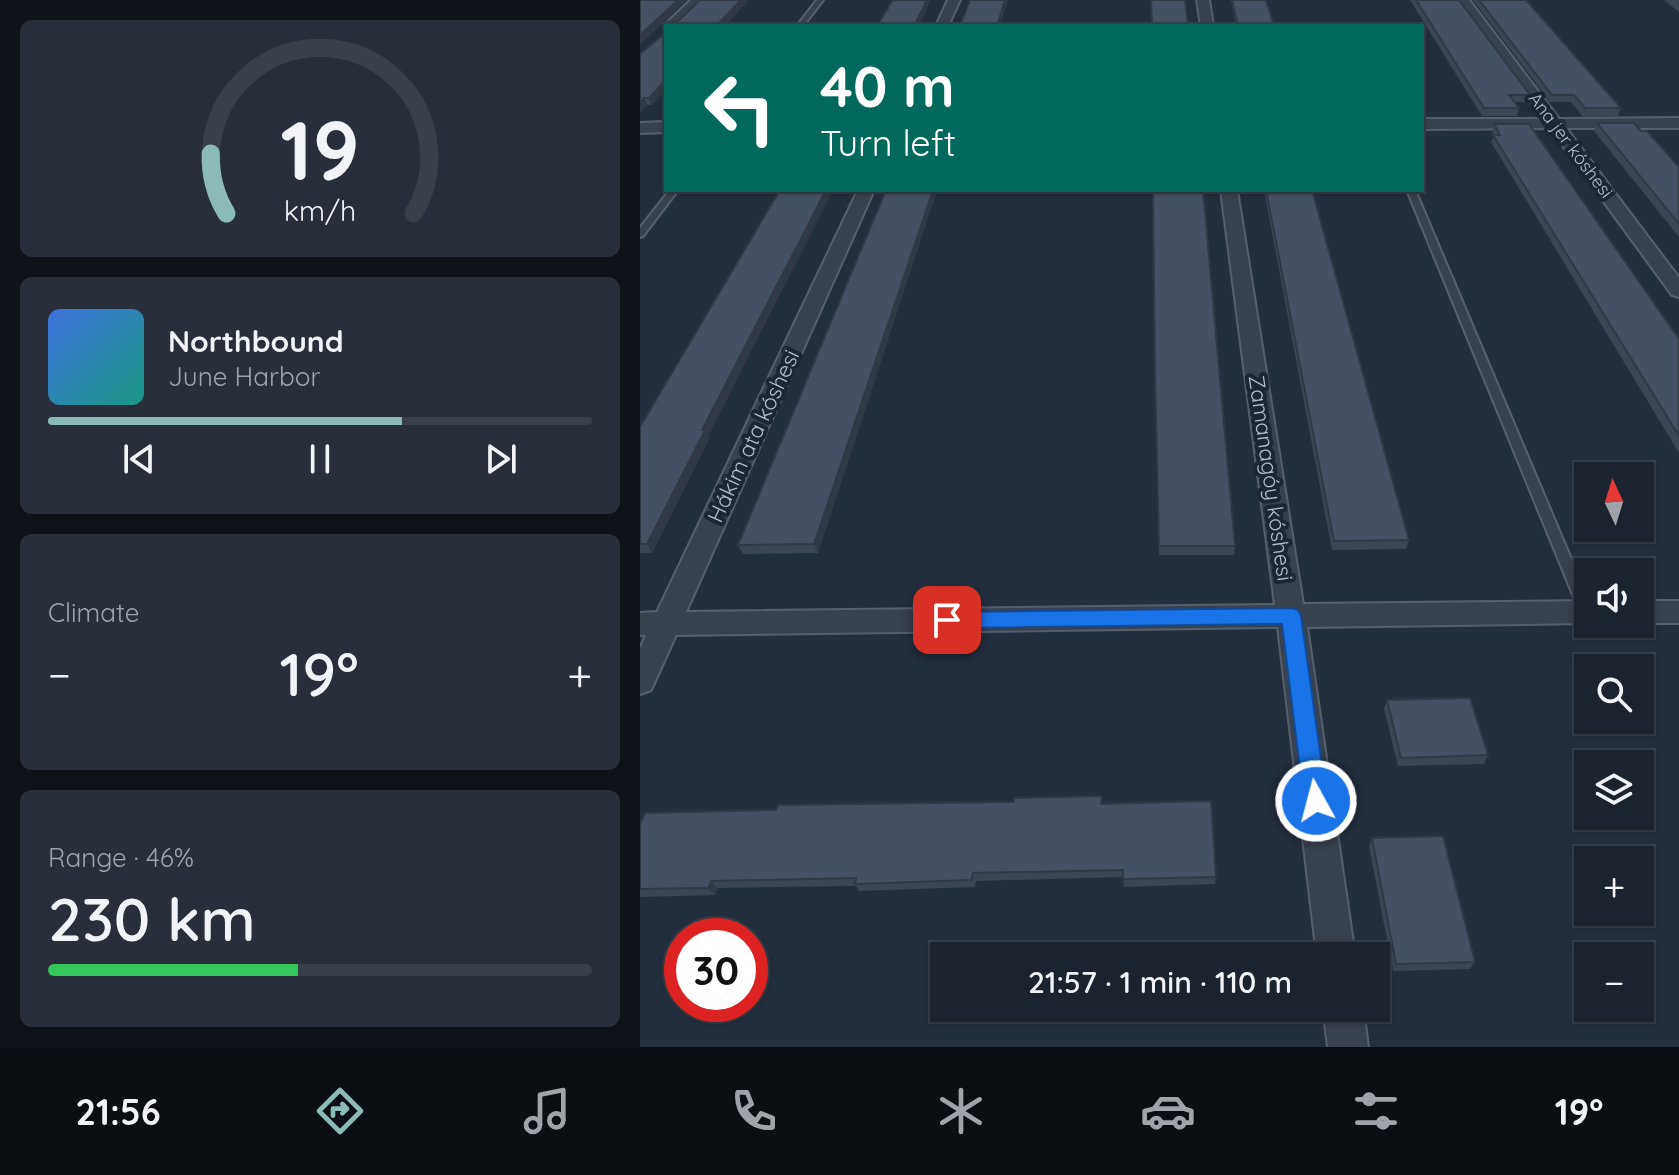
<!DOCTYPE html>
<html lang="en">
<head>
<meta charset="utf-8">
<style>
  body { margin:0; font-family:Quicksand,sans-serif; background:#282f3a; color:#f1f3f6; height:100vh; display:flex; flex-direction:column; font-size:30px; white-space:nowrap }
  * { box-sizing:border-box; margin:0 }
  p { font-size:26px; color:#a0a4aa }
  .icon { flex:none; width:44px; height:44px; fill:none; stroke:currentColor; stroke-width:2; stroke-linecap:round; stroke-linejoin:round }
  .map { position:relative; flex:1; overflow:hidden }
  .side { display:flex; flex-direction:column; gap:20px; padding:20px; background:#0f1319; width:640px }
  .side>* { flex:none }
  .hud { position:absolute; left:24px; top:24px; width:760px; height:168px; border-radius:0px; box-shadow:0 2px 6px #0004,0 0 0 2px #39404a; background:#00695c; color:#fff; overflow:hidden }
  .needle { width:52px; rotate:356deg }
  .fabs { position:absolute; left:934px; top:462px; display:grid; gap:16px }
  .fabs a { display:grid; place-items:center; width:80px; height:80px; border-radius:0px; background:#1b232e; box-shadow:0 2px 6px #0004,0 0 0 2px #39404a; font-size:40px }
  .speed { position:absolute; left:24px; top:918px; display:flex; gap:16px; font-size:40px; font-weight:700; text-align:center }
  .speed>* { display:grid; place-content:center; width:104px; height:104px; border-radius:50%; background:#1b232e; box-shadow:0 2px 6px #0004,0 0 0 2px #39404a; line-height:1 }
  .speed .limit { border:12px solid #d22; background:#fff; color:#111 }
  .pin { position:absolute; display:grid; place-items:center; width:68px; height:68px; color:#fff; margin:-34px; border-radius:16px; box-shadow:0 4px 12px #0006 }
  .me { position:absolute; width:88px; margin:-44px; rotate:353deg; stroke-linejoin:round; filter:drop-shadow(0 0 6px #0008) }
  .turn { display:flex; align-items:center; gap:28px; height:168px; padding:0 24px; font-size:36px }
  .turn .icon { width:104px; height:104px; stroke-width:2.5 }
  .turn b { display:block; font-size:56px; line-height:68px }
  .big { font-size:60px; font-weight:600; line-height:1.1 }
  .side .widget { flex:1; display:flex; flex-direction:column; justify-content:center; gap:12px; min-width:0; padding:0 28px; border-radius:12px; background:#282f3a }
  .side .dial { align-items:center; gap:0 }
  .dial svg { height:208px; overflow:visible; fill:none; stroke:#39404a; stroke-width:7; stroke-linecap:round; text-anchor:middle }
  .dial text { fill:#f1f3f6; stroke:none }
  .song { display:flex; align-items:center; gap:24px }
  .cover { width:96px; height:96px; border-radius:12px; background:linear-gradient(135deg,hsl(220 70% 55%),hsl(170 70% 35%)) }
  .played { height:8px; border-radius:4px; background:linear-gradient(90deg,#8bbbb9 65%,#39404a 65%) }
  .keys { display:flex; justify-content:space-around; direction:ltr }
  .heat { display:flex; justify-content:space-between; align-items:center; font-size:44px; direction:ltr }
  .charge { height:12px; border-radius:6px; background:linear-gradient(90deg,#34c759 46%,#39404a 0) }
  .trip { position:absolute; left:290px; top:942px; width:460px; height:80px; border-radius:0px; background:#1b232e; box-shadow:0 2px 6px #0004,0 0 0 2px #39404a; font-weight:600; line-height:80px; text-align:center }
  .menu { display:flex; height:128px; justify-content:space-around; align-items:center; background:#0b0e12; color:#a0a4aa }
  .menu .icon { width:56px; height:56px }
  .menu .on { color:#8bbbb9 }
  .menu b { font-size:36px; color:#f1f3f6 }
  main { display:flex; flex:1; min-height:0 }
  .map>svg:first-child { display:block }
</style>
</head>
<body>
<main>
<section class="side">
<div class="widget dial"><svg viewBox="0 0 100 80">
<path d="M14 69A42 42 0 1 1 86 69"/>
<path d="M14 69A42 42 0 0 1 8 46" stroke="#8bbbb9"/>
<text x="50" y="56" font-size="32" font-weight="700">19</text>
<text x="50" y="72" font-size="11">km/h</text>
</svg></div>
<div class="widget">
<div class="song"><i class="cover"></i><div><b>Northbound</b><p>June Harbor</p></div></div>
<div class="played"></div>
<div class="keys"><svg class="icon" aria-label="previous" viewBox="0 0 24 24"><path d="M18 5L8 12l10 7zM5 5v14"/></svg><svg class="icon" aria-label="pause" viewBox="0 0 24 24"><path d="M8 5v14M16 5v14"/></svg><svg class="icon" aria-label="next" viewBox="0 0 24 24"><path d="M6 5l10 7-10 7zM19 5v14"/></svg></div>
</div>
<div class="widget"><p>Climate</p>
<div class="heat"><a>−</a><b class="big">19°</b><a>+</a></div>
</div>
<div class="widget"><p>Range · 46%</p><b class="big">230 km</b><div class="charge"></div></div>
</section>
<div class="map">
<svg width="1039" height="1047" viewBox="0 0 1039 1047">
  <rect width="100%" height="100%" fill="#242f3e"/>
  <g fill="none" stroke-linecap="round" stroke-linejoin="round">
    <g stroke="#565f6c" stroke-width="4">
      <path id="service" d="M177,0h6l-20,26h-6z
        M30,190h8l-35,46 -3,1v-9z
        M767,190h8l173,409v18l-6,-1 -2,-4z"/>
    </g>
    <g stroke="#565f6c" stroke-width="4">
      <path id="minor" d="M51,0h13l-26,26 -12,2 1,-5z
        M308,0h12l-12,26h-12z
        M557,0h12l4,26h-12z
        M817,0h12l90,119 120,-1v10h-113l113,150v19l-7,-2 -122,-167 -128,1v-10h122z
        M26,122v10l-26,1v-10z
        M218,190h16l-188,422 589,-7 -54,-415h16l66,414 285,-3v22l-281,4 48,329h-38l-39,-329 -602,8 -25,55 -11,4v-45l6,-14h-6v-22l17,-1z
        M1000,601h39v22h-39z
        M683,1008h40l5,39h-40z"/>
    </g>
    <use href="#service" fill="#38414e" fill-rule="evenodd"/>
    <use href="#minor" fill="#38414e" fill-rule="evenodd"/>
  </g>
  <path fill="#3b4654" d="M591,0h35l8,26h-38z
    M770,0h49l71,95 -2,7h-14l5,6 -2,8h-35z
    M833,0h53l95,108 -3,8h-36l-11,-14h-21z
    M1024,0h15v12z
    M0,54l12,51h-5l-7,7z
    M957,123l44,8 38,36v70l-85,-106z
    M854,124l185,215v114l-188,-311 3,-7 -2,-4z
    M140,190h53l-125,246 1,3 -57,114h-12v-126z
    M246,190h51l-119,363 -75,1 -5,-9z
    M624,190h48l97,350 -3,9 -74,1z
    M515,382l80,164 -1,9h-75z
    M747,700l101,55 -4,9 -86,2 -14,-57z
    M462,804l114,73 -1,7 -91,3 -1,-10 -147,4 -1,6 -116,4 -3,-5 -139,2 -2,7 -75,2v-72z
    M732,838l103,124 -5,7 -77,2 -24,-125z"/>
  <path fill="#303945" d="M38,0h9l-47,45v-10z
    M101,0h8l-24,26h-9z
    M287,0h4l-12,26h-5z
    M365,0h3l-8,26h-3z
    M26,80v10l-14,15 -3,-7z
    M4,98l3,7 -7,7v-10z
    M186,190h7l-125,246 1,3 -57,114 -5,-9 55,-114z
    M293,190h4l-119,363 -4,-9z
    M71,881l6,7 -2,7 -7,-7z"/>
  <path fill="#455162" stroke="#303945" stroke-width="2" d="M0,0h38l-38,35z
    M60,0h41l-25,26h-50l1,-4 11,-1z
    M253,0h34l-13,26h-37z
    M330,0h35l-8,26h-37z
    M511,0h34l3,26h-36z
    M592,0h34l8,26h-36z
    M776,0h43l71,95h-21l10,13h-35z
    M839,0h47l95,108h-36l-11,-13h-22z
    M26,28v52l-17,18h-5l-4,4v-48l25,-21z
    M957,123h37l7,8h6l32,36v57z
    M854,124h35l150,215v97l-186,-301h7z
    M140,190h46l-124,240h3l-58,114h-7v-117z
    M246,190h47l-119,354 -76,1z
    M513,190h50l32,356h-76l-4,-173z
    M626,190h46l97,350 -75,1z
    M830,698l18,57 -87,3 -14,-58z
    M462,796l-1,8 110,-3 5,76 -93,2v-9l-150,3 -1,7 -117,4 1,-6 -145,3 -3,7 -68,1v-64l5,-12 131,-3 2,-5 236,-3v-4z
    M803,836l32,126 -79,2 -24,-126z"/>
  <path fill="#1a73e8" stroke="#114b97" stroke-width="2" d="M651,608l7,2 3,6 26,185 -3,8 -8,3 -9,-3 -3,-8 -22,-177 -335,4 -7,-2 -3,-6 3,-5 7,-3z"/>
  <g text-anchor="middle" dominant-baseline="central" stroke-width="8" stroke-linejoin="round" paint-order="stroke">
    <g font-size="18" fill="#b4bcc9" stroke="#1d2633">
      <text transform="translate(931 145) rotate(53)">Ana jer kóshesi</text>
    </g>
    <g font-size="22" fill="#b4bcc9" stroke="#1d2633">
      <text transform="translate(113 436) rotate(-65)">Hákim ata kóshesi</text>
      <text transform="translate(631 478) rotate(82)">Zamanagóy kóshesi</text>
    </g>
  </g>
</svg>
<div class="fabs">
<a><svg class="needle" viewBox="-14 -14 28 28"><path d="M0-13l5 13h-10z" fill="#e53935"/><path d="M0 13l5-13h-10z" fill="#a0a4aa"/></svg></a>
<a><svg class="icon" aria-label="sound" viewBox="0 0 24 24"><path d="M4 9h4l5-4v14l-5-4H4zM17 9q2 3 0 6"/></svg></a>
<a><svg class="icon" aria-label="search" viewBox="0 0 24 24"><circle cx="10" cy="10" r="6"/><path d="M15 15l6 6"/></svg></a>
<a><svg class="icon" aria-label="layers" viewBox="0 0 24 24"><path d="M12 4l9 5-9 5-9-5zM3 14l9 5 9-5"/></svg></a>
<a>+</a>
<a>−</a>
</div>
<div class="speed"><div class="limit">30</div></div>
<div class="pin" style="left:307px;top:620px;background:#d93025"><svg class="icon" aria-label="arrive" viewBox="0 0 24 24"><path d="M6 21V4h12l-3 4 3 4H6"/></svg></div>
<svg class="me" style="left:676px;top:801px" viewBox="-20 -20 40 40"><circle r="17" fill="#1a73e8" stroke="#fff" stroke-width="3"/><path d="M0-11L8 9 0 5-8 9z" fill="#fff"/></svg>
<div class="trip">21:57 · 1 min · 110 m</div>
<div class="hud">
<div class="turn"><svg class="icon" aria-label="left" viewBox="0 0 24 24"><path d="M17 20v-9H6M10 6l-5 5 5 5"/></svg><div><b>40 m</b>Turn left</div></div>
</div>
</div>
</main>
<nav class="menu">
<b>21:56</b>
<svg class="icon on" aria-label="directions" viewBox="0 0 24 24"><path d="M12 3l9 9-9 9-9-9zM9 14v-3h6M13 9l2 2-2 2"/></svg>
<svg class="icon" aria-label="music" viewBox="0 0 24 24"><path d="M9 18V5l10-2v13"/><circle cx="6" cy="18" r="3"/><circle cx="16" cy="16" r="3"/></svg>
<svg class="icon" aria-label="phone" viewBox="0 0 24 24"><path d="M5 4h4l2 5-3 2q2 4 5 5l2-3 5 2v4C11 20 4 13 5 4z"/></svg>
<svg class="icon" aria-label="climate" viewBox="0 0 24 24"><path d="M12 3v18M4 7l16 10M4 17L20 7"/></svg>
<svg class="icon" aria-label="car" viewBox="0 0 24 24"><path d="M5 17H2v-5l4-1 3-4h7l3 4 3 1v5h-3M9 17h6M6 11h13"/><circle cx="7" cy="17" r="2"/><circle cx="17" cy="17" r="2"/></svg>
<svg class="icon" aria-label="filters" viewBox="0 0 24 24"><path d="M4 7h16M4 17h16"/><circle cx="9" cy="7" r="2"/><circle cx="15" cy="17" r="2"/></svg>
<b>19°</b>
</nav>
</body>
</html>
